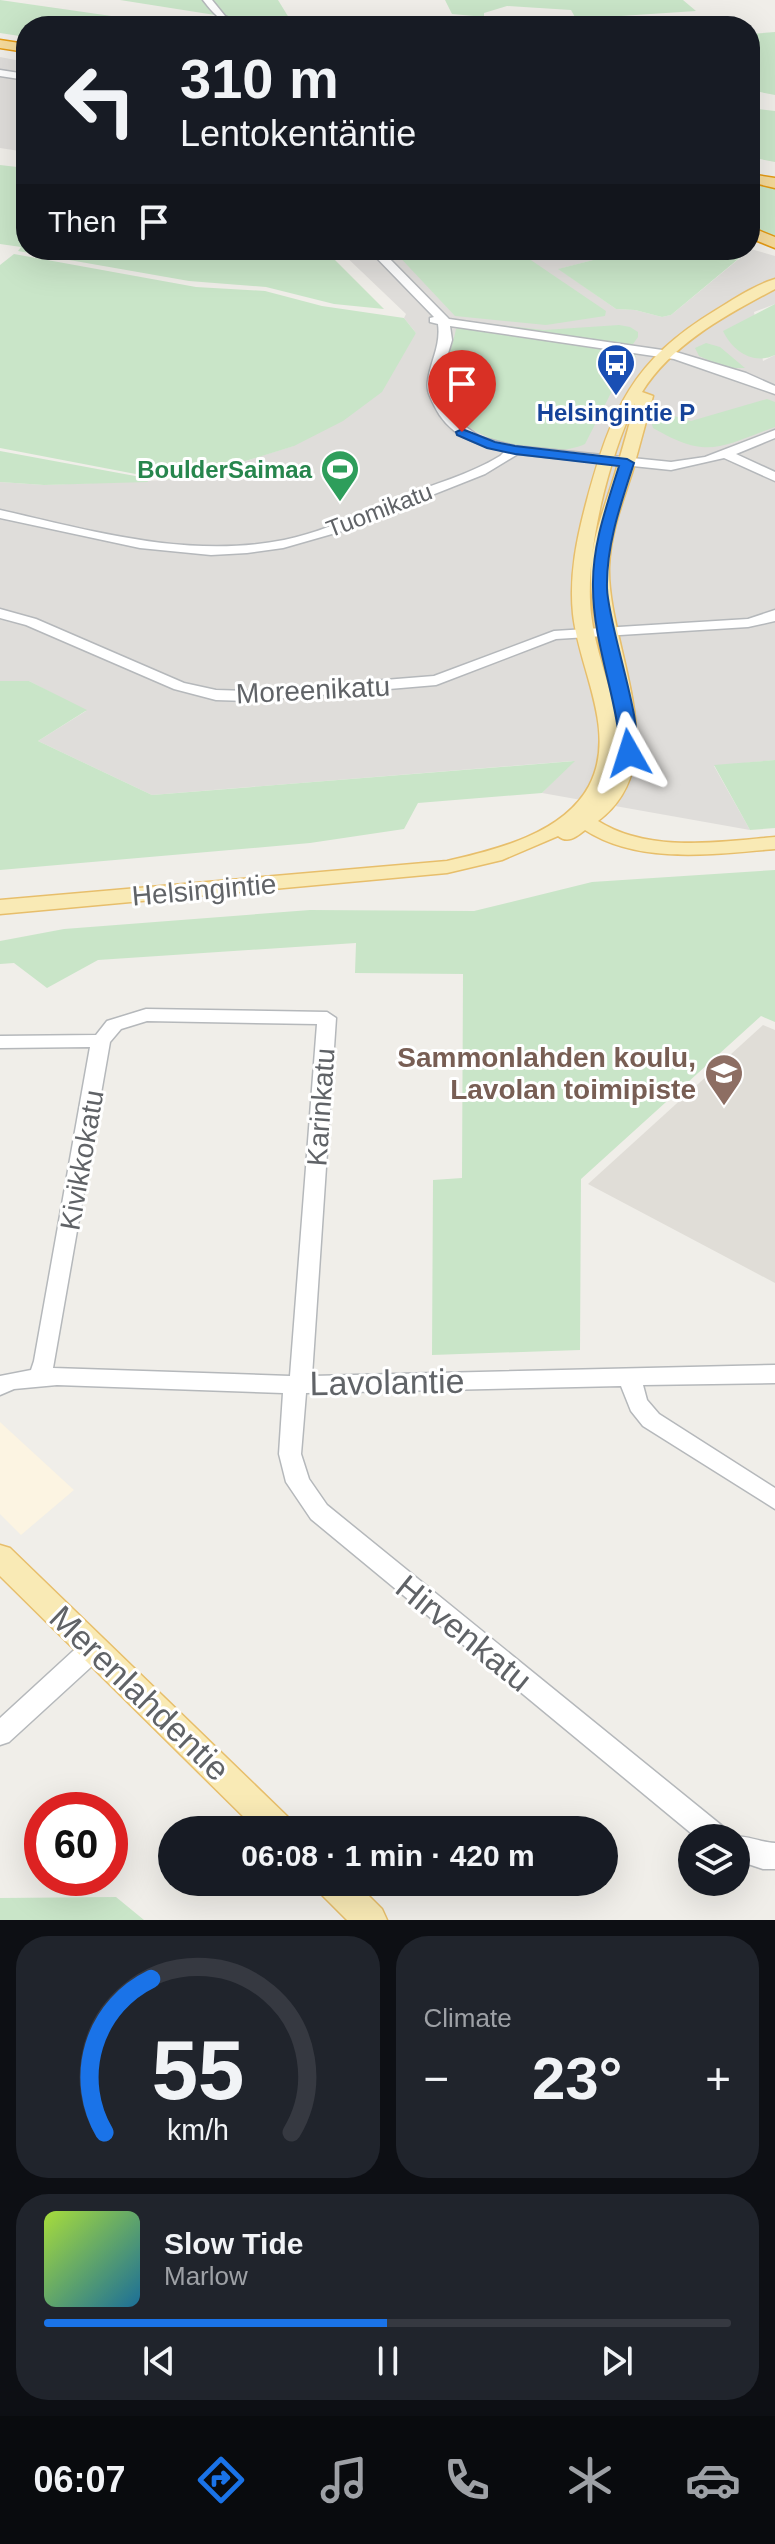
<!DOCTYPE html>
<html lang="en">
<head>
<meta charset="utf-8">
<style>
  body { margin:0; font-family:Helvetica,sans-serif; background:#20242c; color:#f1f3f6; height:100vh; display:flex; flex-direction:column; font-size:30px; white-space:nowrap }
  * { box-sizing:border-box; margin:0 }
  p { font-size:26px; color:#9ea1a6 }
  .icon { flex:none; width:44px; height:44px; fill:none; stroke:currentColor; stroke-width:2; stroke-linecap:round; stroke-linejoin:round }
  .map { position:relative; height:1920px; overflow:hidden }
  .side { display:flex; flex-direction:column; gap:16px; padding:16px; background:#0d0f14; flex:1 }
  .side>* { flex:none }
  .guide { position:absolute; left:16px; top:16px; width:744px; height:244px; border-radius:32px; box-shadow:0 8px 32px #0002; background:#171b24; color:#f1f3f6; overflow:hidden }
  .buttons { position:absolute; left:678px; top:1824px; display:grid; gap:16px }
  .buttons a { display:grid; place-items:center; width:72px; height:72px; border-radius:50%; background:#171b24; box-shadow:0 8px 32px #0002; font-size:40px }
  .speed { position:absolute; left:24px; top:1792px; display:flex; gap:16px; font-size:40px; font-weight:700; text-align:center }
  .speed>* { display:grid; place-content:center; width:104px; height:104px; border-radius:50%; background:#171b24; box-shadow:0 8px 32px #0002; line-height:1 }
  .speed .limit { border:12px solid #d22; background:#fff; color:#111 }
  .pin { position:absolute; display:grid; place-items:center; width:68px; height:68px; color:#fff; margin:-82px -34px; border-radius:50% 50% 50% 0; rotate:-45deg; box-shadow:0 0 8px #0007 }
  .pin .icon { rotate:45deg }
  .me { position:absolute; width:88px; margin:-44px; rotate:354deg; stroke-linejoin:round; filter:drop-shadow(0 0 6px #0008) }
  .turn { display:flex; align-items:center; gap:28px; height:168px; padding:0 32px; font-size:36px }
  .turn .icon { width:104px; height:104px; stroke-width:2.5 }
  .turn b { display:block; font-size:56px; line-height:68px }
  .then { display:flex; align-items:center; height:76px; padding:0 32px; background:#0003; gap:16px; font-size:30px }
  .big { font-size:60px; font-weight:600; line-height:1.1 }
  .side .tile { flex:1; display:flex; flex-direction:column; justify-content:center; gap:12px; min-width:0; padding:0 28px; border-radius:32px; background:#20242c }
  .side .dial { align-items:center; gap:0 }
  .dial svg { height:208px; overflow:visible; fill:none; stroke:#363941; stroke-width:7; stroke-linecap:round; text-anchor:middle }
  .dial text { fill:#f1f3f6; stroke:none }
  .song { display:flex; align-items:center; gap:24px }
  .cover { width:96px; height:96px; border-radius:12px; background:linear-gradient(135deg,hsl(80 70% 55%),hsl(200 70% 35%)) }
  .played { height:8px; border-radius:4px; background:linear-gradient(90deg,#1a73e8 50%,#363941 50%) }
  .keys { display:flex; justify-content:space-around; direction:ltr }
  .heat { display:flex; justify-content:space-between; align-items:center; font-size:44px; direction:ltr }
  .side .tiles { flex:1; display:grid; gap:16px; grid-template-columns:1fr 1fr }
  .tile:last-child { grid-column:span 2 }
  .trip { position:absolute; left:158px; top:1816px; width:460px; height:80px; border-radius:40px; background:#171b24; box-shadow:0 8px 32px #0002; font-weight:600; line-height:80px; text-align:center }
  .tab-bar { display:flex; height:128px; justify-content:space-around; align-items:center; background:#090b0e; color:#9ea1a6 }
  .tab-bar .icon { width:56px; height:56px }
  .tab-bar .on { color:#1a73e8 }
  .tab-bar b { font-size:36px; color:#f1f3f6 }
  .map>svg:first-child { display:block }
</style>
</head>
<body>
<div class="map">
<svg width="775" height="1920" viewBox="0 0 775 1920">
  <rect width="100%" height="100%" fill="#f0eee9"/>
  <path fill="#fcf4e2" d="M0,1422l74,68 -53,45 -21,-21z"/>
  <path fill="#dfddda" d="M0,57l26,5v90l-26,-4z
    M751,249l24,7v48l-21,8 9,49 12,-6v405l-61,6 36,64 -208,-37 31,-32 -421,34 -114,-54 48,-30 -57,-30h-29v-199l44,3 123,-5 69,-16 57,-18 123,-113 -12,-15 2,-4 -67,-64h293l-73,19 57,40 19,1 27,7 9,-2z"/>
  <path fill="#e0ddd7" d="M763,1025l12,5v253l-187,-99z"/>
  <path fill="#c9e5c8" d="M0,0l181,26h-155v11l-26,-4z
    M120,0h158l16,26h-9z
    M445,0h238l13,11 -120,8 -5,-9 -64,-4 -23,7v4l-32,-3z
    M775,32v63l-25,-5v-56z
    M750,108l25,3v51l-25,-5z
    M0,165l26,3v82h299l59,59 -50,-5 -68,-17 -77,-6 -171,-30 3,-4 -21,-3z
    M750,181l25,5v53l-25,-12z
    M393,250h123l90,61 -1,5 -59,9 -91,-9z
    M632,250h117l-78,65 -9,2 -27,-7 -19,-1 -58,-40z
    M14,254l182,33 69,4 57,15 82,12 12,15 -34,59 -39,29 -49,25 -58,18 -69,16 -167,-32v-183z
    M775,304v51c-21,10 -42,-3 -52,-24z
    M473,322l71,8 75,-5 11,2 8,5v5l-5,7 -9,2z
    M462,326l170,27 4,3 -23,33 -28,55c-35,17 -122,-2 -138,-42 -8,-20 5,-53 9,-73z
    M706,343l14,4 25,21h-19l-27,-12 -4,-8z
    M767,399l8,3v25c-56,20 -66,33 -122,1l-2,-7 13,-8 27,8z
    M0,451l146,27 2,4 -104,3 -44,-3z
    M0,681h29l58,29 -49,31 114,54 423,-34 -33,32 -124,10 -14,26 -94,14 -310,27z
    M775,760v68l-25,2 -36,-65z
    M775,870v152l-14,-6 -180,163 -1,171 -148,5 1,-175 29,-2 1,-204 -108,-1 1,-30 -258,17 -51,28 -33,-25 -14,1v-23l64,-12 246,-19 164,1 118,-29z
    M116,1897l28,23h-144v-22z"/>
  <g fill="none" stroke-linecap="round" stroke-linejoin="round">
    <g stroke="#b5b8bb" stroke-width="3">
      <path id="minor" d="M203,0h9l13,16 22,10c-22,0 -31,-9 -44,-26z
        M0,70l26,4v6l-26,-4z
        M369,250h12l68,69 227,33 70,21 29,13v8l-101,-35 -224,-33 2,14 -12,40v12l12,25 28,20 35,9 156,16 34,-5 70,-27v8l-39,16 39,18v9l-51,-23 -53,12 -153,-16 -33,20 -146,58 -56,16 -36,5 -36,2 -71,-7 -140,-30v-8c93,21 188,49 284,30 40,-8 77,-27 115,-42 34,-14 70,-23 101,-42l5,-5c-31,-7 -57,-16 -71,-46 -4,-9 -8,-15 -6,-25 3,-20 13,-35 10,-56l-8,-2v-4l4,-1z
        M0,609l36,10 148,64 32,7 32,1 186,-15 120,-45 194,-12 27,-9v11l-27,6 -192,12 -120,46 -188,16 -32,-1 -42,-11 -148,-64 -26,-7z
        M146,1009l181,3 9,6 -24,358 463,-11v18l-132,2 4,15 12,14 116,74v21l-132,-83 -12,-15 -10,-25 -315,7 -5,61 8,25 18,26 399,324 4,9c13,-5 31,5 45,5v26h-12l-27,-9v-22h-39l-386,-319 -25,-37 -7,-28 4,-61 -226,-8 -43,4 -14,6v-19l31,-6 3,-9 56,-314 -90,1v-12l96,-1 11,-14zM147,1021l170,3 -27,352 -237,-8 57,-326 11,-13z
        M94,1637l9,3 3,8 -3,8 -94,86 -9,3v-27l85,-78z"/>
    </g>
    <g stroke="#e7be6b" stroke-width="3">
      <path id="major" d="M775,279v10c-49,26 -103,55 -133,103l11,4c-7,26 -14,51 -21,77 -10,30 -22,62 -23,94 -2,80 69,194 -11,254 51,32 120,21 177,16v12c-61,5 -136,16 -190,-19 -9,7 -17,14 -27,6l-56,24 -55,13 -447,41v-14l447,-39c48,-11 116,-27 142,-75 29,-55 -10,-116 -16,-172 -4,-39 4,-77 14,-114 25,-91 45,-139 129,-190 18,-11 39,-25 59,-31zM635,403c-6,23 -13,47 -20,71 -9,30 -23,62 -24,95 -1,49 15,97 25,145v3c-7,-35 -21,-68 -25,-103 -7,-60 18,-157 44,-211z
        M0,1545l10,3 280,271 5,11h-38l-257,-254z
        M315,1882h40l27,27 5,11h-40l-27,-27z"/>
    </g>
    <g stroke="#e59a13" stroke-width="3">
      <path id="highway" d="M0,40l26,4v8l-26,-4z
        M750,174l25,4v10l-25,-6z
        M750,227l25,10v11l-25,-10z"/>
    </g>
    <use href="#minor" fill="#fff" fill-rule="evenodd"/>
    <use href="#major" fill="#f9eab5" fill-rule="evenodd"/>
    <use href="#highway" fill="#f5da9b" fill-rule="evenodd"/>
  </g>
  <path fill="#1a73e8" stroke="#114b97" stroke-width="2" d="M462,429l33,13 20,4 112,13 7,4c-13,40 -28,82 -27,125 1,39 39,140 28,168l-6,1 -8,-4c-4,-56 -28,-110 -28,-166 -1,-42 14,-82 26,-121l-104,-12 -28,-6 -30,-13 -1,-3z"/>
  <defs>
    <g id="bus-pin" transform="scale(2)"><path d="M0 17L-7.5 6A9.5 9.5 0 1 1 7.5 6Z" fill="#1a4fb4" stroke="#fff"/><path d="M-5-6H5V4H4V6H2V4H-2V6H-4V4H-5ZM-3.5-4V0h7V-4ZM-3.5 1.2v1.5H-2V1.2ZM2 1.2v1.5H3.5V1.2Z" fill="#fff"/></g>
    <g id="stadium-pin" transform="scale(2)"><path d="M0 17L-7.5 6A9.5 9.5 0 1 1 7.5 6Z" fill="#2e9e5b" stroke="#fff"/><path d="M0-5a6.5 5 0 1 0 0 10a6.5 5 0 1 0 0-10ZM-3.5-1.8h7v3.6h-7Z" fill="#fff"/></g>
    <g id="school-pin" transform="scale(2)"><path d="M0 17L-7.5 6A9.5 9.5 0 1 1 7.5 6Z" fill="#8d6e63" stroke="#fff"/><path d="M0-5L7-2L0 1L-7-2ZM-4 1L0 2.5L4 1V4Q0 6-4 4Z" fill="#fff"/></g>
  </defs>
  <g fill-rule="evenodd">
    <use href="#bus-pin" x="616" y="363"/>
    <use href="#stadium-pin" x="340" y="469"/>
    <use href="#school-pin" x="724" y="1073"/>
  </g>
  <g text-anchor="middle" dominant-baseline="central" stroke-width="6" stroke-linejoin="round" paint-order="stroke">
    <g font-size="24" font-weight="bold" fill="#164399" stroke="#fff">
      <text x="616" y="412">Helsingintie P</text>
    </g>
    <g font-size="24" font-weight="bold" fill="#27864d" stroke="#fff" text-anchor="end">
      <text x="312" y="469">BoulderSaimaa</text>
    </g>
    <g font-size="24" fill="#606367" stroke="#fff">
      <text transform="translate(379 510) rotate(-21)">Tuomikatu</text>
    </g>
    <g font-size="28" fill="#606367" stroke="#fff">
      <text transform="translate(313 690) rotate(-3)">Moreenikatu</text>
      <text transform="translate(204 890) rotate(-5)">Helsingintie</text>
      <text transform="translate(321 1107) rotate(-86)">Karinkatu</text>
      <text transform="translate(82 1160) rotate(-80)">Kivikkokatu</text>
    </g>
    <g font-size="28" font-weight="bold" fill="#785e54" stroke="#fff" text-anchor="end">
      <text x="696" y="1057">Sammonlahden koulu,<tspan x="696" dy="32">Lavolan toimipiste</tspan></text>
    </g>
    <g font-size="34" fill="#606367" stroke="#fff">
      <text transform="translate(387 1382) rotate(-1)">Lavolantie</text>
      <text transform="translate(464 1633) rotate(39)">Hirvenkatu</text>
      <text transform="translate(140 1693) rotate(44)">Merenlahdentie</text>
    </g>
  </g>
</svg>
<div class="buttons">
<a><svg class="icon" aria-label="layers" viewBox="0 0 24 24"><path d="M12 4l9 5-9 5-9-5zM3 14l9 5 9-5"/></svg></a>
</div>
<div class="speed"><div class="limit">60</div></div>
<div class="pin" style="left:462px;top:432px;background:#d93025"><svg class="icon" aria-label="arrive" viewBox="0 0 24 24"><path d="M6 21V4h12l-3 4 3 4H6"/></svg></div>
<svg class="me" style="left:629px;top:753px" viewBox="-20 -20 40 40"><path d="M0-17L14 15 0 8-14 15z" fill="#1a73e8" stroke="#fff" stroke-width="4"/></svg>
<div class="trip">06:08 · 1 min · 420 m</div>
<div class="guide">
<div class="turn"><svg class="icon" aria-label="left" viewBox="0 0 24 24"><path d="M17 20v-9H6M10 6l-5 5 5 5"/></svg><div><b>310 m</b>Lentokentäntie</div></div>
<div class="then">Then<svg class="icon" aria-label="arrive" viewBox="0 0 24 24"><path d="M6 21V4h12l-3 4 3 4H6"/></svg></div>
</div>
</div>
<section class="side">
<div class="tiles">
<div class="tile dial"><svg viewBox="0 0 100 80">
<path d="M14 69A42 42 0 1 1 86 69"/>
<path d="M14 69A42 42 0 0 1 32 10" stroke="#1a73e8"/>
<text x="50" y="56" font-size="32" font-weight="700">55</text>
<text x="50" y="72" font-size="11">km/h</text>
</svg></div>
<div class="tile"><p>Climate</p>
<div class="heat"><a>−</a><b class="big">23°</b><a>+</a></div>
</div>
<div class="tile">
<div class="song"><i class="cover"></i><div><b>Slow Tide</b><p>Marlow</p></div></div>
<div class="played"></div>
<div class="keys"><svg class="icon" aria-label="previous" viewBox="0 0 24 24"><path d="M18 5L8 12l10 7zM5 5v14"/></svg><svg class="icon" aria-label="pause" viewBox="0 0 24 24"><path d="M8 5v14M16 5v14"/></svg><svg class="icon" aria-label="next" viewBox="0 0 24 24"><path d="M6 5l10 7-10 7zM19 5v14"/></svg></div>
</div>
</div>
</section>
<nav class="tab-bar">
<b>06:07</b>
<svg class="icon on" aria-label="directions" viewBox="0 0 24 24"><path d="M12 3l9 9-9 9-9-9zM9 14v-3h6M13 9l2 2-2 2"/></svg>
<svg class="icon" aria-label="music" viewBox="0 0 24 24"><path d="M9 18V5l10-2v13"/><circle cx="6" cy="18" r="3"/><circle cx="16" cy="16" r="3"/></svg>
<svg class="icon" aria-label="phone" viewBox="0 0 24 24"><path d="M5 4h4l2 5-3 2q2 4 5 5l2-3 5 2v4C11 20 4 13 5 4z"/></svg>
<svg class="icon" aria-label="climate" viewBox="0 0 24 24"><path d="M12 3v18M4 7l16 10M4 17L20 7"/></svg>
<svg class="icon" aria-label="car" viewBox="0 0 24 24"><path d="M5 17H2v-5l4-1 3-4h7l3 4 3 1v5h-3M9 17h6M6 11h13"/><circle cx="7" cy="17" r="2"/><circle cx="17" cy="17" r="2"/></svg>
</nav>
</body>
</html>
